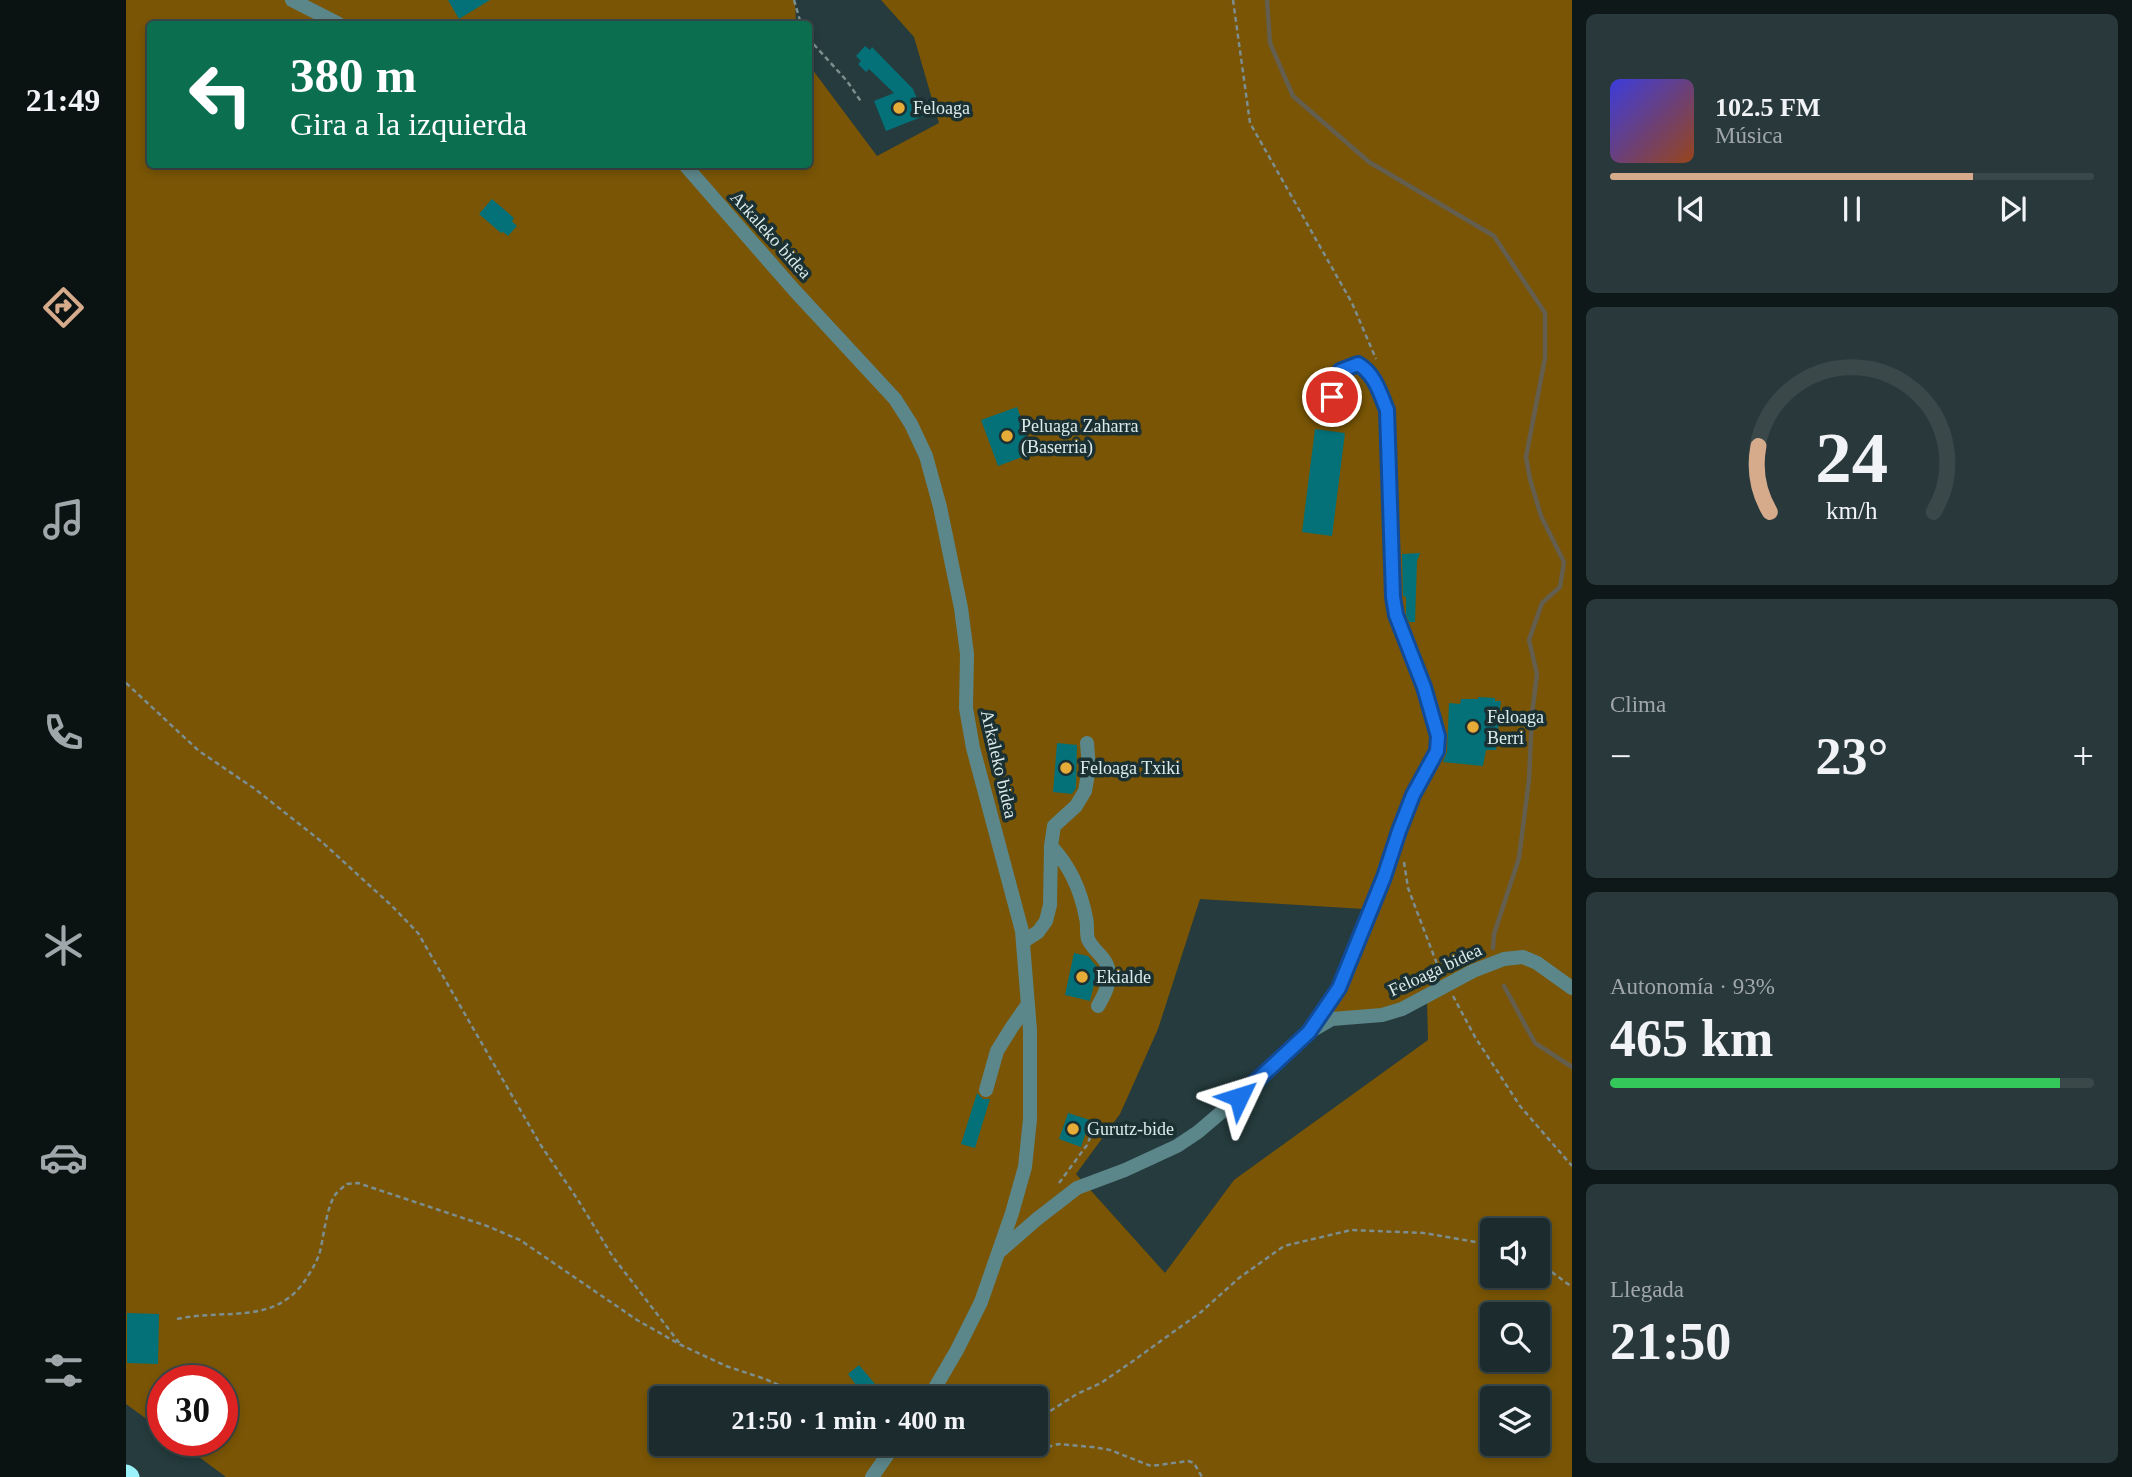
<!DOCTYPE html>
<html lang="es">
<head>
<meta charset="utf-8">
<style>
  body { margin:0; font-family:Georgia,serif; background:#29383a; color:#f1f3f6; height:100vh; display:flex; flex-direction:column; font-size:26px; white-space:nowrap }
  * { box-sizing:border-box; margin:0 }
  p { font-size:23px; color:#a0a7aa }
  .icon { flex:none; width:38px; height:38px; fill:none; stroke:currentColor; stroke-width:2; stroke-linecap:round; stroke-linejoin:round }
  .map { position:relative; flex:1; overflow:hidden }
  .side { display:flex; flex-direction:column; gap:14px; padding:14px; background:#0f1819; width:560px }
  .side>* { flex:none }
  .banner { position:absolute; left:21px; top:21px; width:665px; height:147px; border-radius:7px; box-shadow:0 4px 10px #0003,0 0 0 2px #3a484a; background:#0b6e4f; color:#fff; overflow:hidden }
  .tools { position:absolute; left:1354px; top:1218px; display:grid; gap:14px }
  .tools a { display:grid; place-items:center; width:70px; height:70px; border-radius:7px; background:#1c2c2e; box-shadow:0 4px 10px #0003,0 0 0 2px #3a484a; font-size:35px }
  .speed { position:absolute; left:21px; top:1365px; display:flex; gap:14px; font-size:35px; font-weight:700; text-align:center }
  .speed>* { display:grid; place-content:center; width:91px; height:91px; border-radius:50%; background:#1c2c2e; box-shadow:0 4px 10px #0003,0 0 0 2px #3a484a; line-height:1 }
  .speed .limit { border:10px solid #d22; background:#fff; color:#111 }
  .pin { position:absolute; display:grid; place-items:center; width:60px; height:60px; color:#fff; margin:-30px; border:4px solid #fff; border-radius:50%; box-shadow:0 2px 7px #0007 }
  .me { position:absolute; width:77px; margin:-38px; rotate:49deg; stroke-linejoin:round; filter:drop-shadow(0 0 5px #0008) }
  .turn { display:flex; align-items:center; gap:24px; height:147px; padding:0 28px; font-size:32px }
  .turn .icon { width:91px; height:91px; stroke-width:2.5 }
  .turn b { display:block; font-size:49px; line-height:60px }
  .big { font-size:52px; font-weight:700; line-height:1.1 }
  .side .tile { flex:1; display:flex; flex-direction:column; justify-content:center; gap:10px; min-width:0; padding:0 24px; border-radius:10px; background:#29383a }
  .side .dial { align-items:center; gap:0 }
  .dial svg { height:182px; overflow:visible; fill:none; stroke:#3a484a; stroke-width:7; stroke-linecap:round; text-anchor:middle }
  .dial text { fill:#f1f3f6; stroke:none }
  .song { display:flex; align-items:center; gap:21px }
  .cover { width:84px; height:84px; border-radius:10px; background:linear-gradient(135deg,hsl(240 70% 55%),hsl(20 70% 35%)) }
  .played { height:7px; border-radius:4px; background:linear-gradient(90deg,#d6ab8b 75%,#3a484a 75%) }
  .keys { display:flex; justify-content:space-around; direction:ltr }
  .heat { display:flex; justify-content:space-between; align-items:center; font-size:38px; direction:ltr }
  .charge { height:10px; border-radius:5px; background:linear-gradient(90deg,#34c759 93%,#3a484a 0) }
  .trip { position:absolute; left:523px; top:1386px; width:399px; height:70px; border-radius:7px; background:#1c2c2e; box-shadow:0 4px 10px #0003,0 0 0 2px #3a484a; font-weight:700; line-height:70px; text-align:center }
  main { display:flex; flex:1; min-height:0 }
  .tab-bar { display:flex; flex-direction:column; width:126px; justify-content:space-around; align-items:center; background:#0b1212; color:#a0a7aa }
  .tab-bar .icon { width:49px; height:49px }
  .tab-bar .on { color:#d6ab8b }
  .tab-bar b { font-size:32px; color:#f1f3f6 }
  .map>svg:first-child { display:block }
</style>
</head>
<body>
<main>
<nav class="tab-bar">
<b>21:49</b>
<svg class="icon on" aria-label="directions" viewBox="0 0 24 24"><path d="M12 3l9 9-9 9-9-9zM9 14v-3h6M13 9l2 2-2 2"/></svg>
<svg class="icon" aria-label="music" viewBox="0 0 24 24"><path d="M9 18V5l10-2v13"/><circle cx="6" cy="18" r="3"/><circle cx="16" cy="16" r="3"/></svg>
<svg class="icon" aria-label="phone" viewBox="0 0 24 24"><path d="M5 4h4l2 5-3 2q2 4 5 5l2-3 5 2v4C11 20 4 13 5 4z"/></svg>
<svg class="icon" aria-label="climate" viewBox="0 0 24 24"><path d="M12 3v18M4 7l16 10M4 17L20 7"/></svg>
<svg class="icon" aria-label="car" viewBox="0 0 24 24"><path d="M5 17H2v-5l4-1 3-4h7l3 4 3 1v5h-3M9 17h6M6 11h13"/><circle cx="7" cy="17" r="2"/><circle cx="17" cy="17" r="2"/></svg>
<svg class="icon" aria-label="filters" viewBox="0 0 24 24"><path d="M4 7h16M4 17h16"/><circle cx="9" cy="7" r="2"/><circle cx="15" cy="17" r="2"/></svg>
</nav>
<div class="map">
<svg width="1446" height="1477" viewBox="0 0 1446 1477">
  <rect width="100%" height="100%" fill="#253b3d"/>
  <path fill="#795505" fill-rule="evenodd" d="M0,0h669l1,24h-646v140h658l1,-99 68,91 62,-33 -25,-86 -33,-37h691v1477h-1346l-50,-37h46v-59h-59v50l-37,-27zM1074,899l164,10 -45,115 108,-24 1,40 -194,140 -69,93 -89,-99 44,-60 38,-85zM1367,1230h45v46h-45zM1367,1314h45v46h-45zM536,1398h374v46h-374zM1367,1398h45v46h-45z"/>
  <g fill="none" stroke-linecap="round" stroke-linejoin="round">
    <path stroke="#645e4e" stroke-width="4.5" d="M1141,0l3,43 23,53 76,66 125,74 51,77v45l-19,99 4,22 11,37 23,46 -4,25 -18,16 -13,37 8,34 -5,40 -3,65 -10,79 -25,76 -1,14
      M1378,986l31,57 37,24"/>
  </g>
  <path fill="#047179" d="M322,0h42l-31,19z
    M739,46l5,4 2,-3 41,42 11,27 -38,15 -12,-30 20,-8 -25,-24 -3,3 -8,-8 3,-3 -5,-5z
    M366,199l22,19 -2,3 5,5 -9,10 -5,-4 -2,1 -22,-19z
    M891,407l16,46 -35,13 -17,-46z
    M1189,429l30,4 -13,103 -30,-4z
    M1294,553l-3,8 -2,61h-6l-3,-7v-18l-3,-1 -1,-42z
    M1352,697l17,1v3h6l-5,49h-10l-3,16 -40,-4 4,-10 2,-49 11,1 1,-5h17z
    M931,743l20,2 -1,43 -4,6 -19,-2z
    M948,953l14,3 10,12 -8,33 -25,-6z
    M851,1093l6,6h7l-15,49 -14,-4z
    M942,1113l22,7 -9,27 -22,-8z
    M1,1313l32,1 -1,50 -31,-1z
    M733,1365l22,26 -8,7h-33l16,-13 -8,-11z"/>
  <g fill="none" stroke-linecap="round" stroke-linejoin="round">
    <path stroke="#7c8e8f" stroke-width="2.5" stroke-dasharray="5 3.5" stroke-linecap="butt" d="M668,0l7,24
      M1107,0l17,123 102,180 24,56
      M682,38l39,43 15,22
      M0,683l73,68 56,38 67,53 70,64 26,27 122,211 38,56 35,57 68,88
      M1278,862l4,26 32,84
      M1327,996l22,41 45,69 52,60
      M933,1183l28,-38 7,-17
      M1412,1262l34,25
      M51,1319c48,-11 100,8 131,-43 6,-10 11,-18 13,-29 3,-14 6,-40 14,-52 3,-4 8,-8 12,-11l11,-1 129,43 33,14 117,80 44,25 45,21 39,13 34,15 4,4
      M910,1420l41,-26 24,-11 32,-22 68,-49 38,-34 45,-32 67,-16 73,3 69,12
      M740,1444l8,6
      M863,1444l13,4 33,2 24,-6 34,3 17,3 41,16 37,-5 6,2 8,14"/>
    <path stroke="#5c878a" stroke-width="14" d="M166,0l47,24
      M558,164l111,127 100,108 16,25 15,32 14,51 21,101 6,46 -1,54 7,40 49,183 8,99v89l-5,48 -13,46 -31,89 -24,48 -28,48
      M925,846c19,20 30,45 35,72 2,6 0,15 2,21 6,14 21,18 21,37 0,11 -6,21 -11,30
      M898,941l14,-9 8,-11 4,-16 1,-59 3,-20 22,-20 9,-15 4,-23 -2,-25
      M1187,1030l19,-11 50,-4 20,-6 71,-38 31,-12 19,-2 14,6 35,25
      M860,1090l11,-39 15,-24 16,-23
      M873,1252l38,-33 40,-31 48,-18 52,-24 21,-14 61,-52 50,-48 30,-44 24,-55 50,-138 24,-44 1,-15 -14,-49 -28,-72 -3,-18 -6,-187c-7,-17 -12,-36 -29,-46l-18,7 -4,8 -7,37
      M746,1477l23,-33"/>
    <path stroke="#9bf2fa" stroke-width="21" d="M0,1475l3,2"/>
  </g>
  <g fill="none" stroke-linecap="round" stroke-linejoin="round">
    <g stroke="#114b97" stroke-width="18">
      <path id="route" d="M1113,1097l70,-65 30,-44 45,-111 15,-46 14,-36 24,-44 1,-15 -14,-49 -28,-72 -3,-18 -6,-187c-7,-17 -12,-36 -29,-46l-18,7 -4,8 -4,18"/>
    </g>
    <use href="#route" stroke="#1a73e8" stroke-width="12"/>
  </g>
  <g fill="#e7ac37" stroke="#1a3032" stroke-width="2.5">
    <circle cx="773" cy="108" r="7"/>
    <circle cx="881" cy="436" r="7"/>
    <circle cx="1347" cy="727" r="7"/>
    <circle cx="940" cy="768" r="7"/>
    <circle cx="956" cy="977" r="7"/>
    <circle cx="947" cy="1129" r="7"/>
  </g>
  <g text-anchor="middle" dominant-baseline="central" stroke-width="7" stroke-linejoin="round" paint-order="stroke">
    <g font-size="18" fill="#deebec" stroke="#1a3032" text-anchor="start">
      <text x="787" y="108">Feloaga</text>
      <text x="895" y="426">Peluaga Zaharra<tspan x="895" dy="21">(Baserria)</tspan></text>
      <text x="1361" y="717">Feloaga<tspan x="1361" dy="21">Berri</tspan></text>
      <text x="954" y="768">Feloaga Txiki</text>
      <text x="970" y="977">Ekialde</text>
      <text x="961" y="1129">Gurutz-bide</text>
    </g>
    <g font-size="18" fill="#deebec" stroke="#1a3032">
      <text transform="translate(645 235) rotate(48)">Arkaleko bidea</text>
      <text transform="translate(873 764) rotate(77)">Arkaleko bidea</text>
      <text transform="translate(1309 970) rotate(-25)">Feloaga bidea</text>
    </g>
  </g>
</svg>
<div class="tools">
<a><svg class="icon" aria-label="sound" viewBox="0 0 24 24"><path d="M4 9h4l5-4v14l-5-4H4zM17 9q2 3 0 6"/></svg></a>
<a><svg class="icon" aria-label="search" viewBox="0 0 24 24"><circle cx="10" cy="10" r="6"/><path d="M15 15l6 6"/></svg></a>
<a><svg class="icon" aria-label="layers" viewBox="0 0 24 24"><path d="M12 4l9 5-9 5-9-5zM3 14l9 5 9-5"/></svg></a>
</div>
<div class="speed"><div class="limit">30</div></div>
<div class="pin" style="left:1206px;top:397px;background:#d93025"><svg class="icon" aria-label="arrive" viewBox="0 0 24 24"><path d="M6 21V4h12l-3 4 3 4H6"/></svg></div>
<svg class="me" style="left:1113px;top:1097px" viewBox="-20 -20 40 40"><path d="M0-17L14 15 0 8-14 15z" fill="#1a73e8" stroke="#fff" stroke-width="4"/></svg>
<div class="trip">21:50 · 1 min · 400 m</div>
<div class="banner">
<div class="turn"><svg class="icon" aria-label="left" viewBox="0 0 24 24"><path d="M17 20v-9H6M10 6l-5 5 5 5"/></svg><div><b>380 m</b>Gira a la izquierda</div></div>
</div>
</div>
<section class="side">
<div class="tile">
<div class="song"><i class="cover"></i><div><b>102.5 FM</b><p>Música</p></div></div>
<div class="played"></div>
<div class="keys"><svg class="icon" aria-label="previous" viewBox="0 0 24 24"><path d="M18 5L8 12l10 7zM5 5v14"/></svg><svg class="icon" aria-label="pause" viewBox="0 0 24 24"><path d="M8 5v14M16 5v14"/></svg><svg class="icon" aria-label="next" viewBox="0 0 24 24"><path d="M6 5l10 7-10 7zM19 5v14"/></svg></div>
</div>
<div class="tile dial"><svg viewBox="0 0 100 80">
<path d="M14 69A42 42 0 1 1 86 69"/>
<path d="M14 69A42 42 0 0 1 9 40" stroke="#d6ab8b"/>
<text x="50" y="56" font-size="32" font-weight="700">24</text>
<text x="50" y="72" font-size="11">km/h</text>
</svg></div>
<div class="tile"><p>Clima</p>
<div class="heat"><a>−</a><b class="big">23°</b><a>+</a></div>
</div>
<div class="tile"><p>Autonomía · 93%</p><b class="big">465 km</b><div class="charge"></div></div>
<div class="tile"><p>Llegada</p><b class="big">21:50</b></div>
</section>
</main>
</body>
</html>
